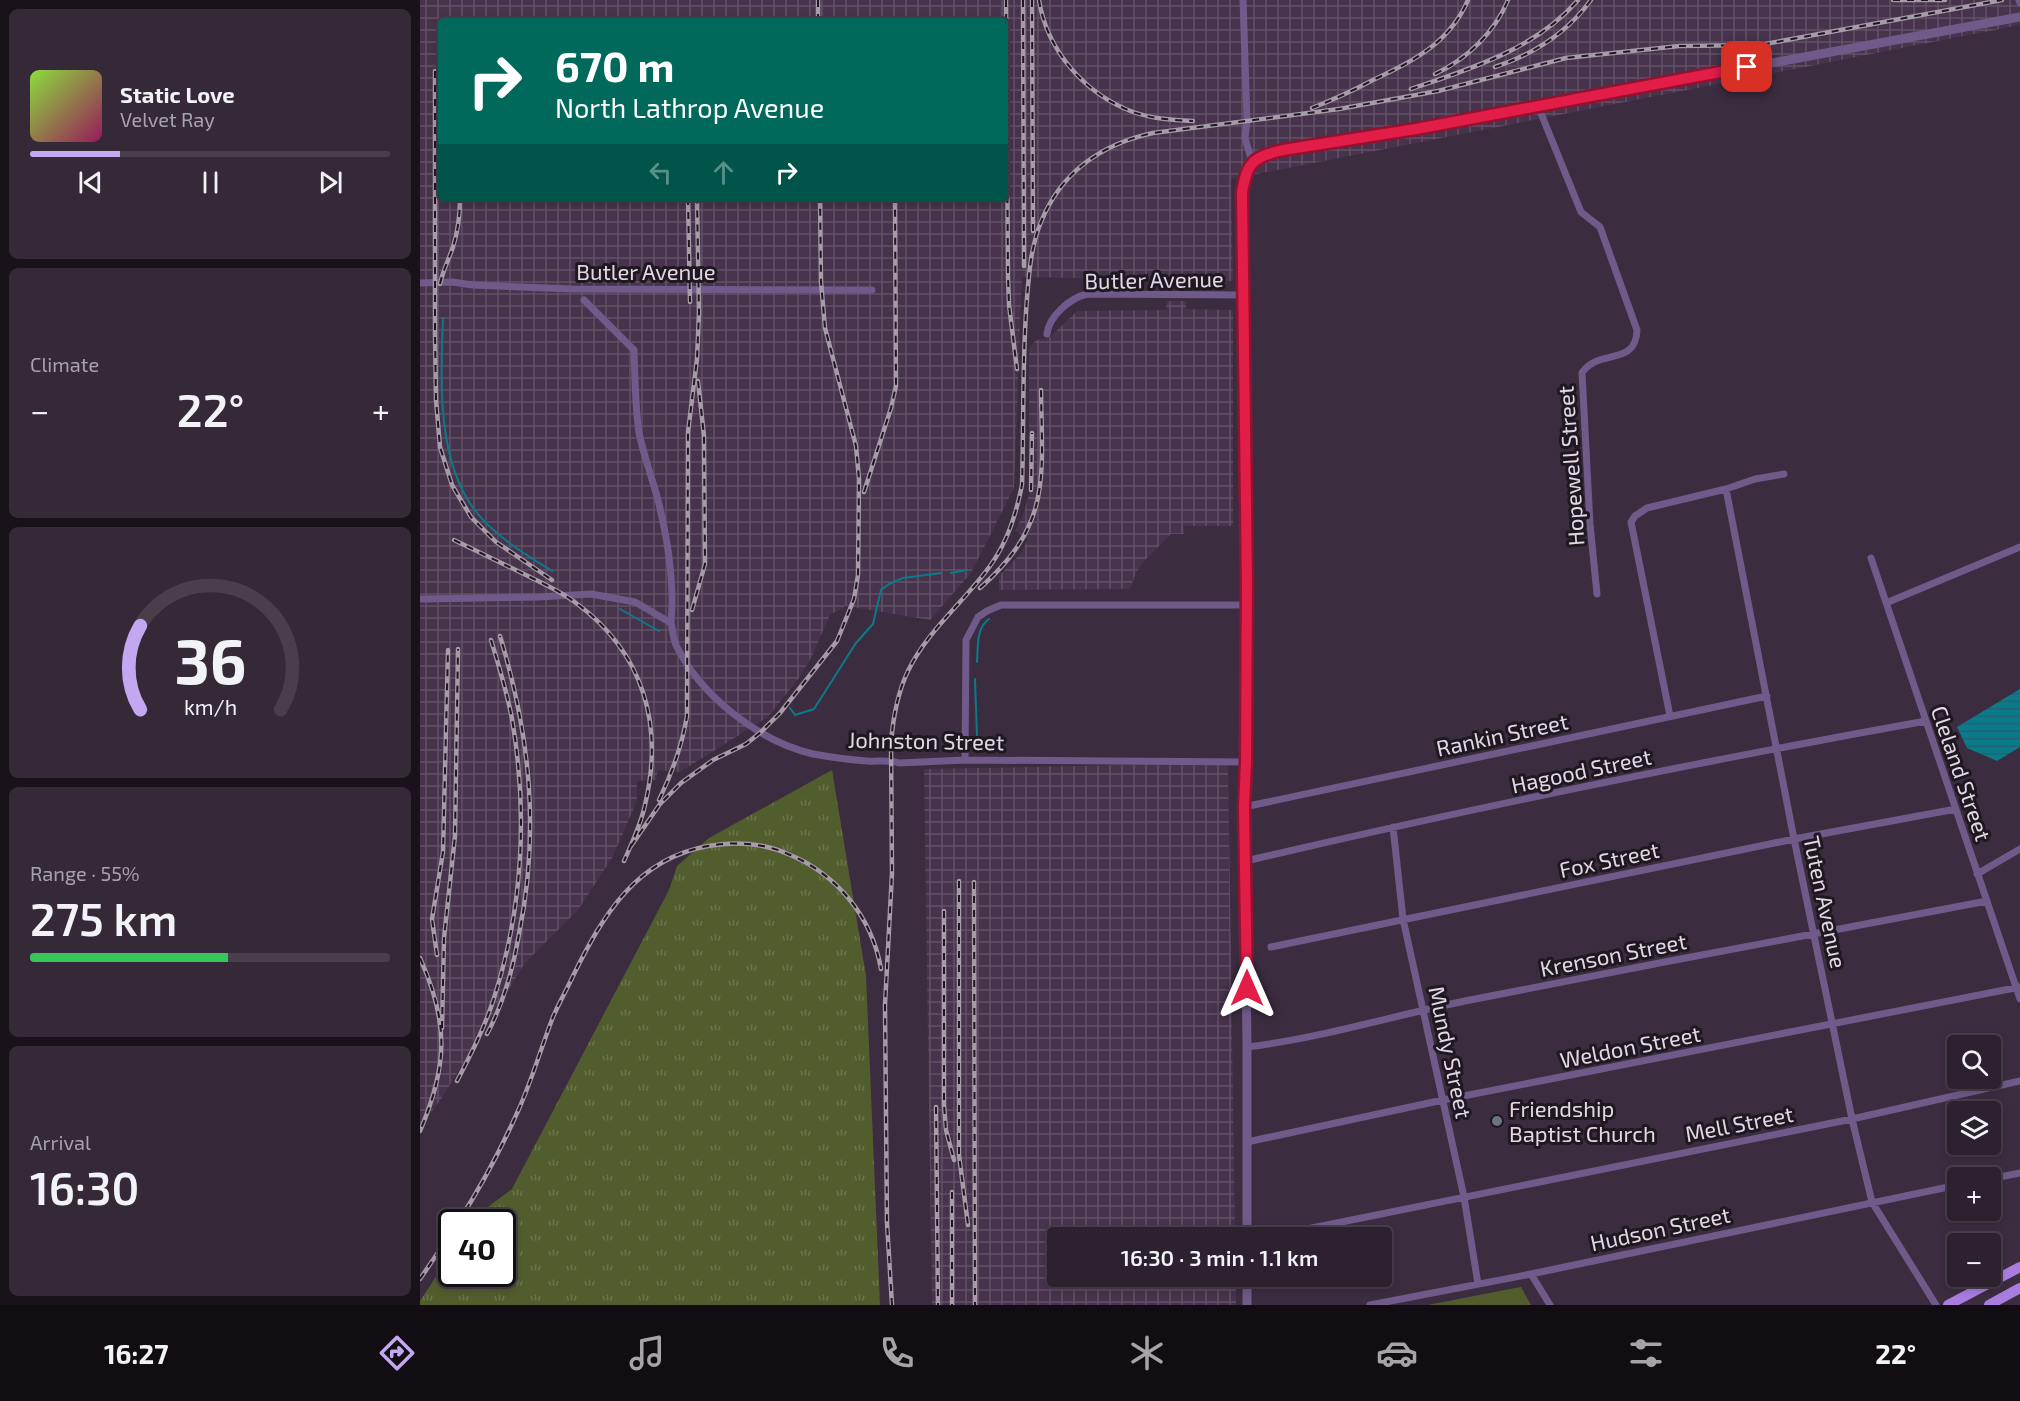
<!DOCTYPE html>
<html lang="en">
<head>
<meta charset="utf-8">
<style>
  body { margin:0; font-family:"Exo 2",sans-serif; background:#352938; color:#f1f3f6; height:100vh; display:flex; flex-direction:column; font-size:22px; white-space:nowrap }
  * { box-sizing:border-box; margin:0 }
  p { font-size:20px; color:#a7a3ab }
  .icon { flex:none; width:33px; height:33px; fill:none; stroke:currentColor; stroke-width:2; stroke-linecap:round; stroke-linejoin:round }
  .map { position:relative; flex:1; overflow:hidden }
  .drawer { display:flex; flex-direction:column; gap:9px; padding:9px; background:#19121a; width:420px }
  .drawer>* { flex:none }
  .top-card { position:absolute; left:18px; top:18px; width:570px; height:183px; border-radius:6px; box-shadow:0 3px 9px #0003,0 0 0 2px #483e4c; background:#00695c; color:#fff; overflow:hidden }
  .tools { position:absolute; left:1527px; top:1035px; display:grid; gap:12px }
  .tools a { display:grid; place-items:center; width:54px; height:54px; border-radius:6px; background:#2d2130; box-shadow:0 3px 9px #0003,0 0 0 2px #483e4c; font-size:30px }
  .speed { position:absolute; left:18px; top:1209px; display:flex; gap:12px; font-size:30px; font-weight:700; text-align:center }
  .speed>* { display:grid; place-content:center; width:78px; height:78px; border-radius:50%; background:#2d2130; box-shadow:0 3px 9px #0003,0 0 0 2px #483e4c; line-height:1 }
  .speed .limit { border:3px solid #111; border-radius:9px; background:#fff; color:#111 }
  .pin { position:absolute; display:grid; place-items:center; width:51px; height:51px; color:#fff; margin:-26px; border-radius:12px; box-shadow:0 3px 9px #0006 }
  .me { position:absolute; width:66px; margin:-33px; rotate:0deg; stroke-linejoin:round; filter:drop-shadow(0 0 4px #0008) }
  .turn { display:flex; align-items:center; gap:21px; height:126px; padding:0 18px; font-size:27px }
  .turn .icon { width:78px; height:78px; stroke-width:2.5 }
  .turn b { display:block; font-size:42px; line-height:51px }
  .lanes { display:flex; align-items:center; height:57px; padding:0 18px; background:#0003; justify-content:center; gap:30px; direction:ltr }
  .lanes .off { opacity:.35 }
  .big { font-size:45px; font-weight:600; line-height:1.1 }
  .drawer .tile { flex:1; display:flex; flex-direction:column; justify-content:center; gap:9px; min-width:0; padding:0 21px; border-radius:9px; background:#352938 }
  .drawer .dial { align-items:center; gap:0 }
  .dial svg { height:156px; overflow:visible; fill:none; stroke:#483e4c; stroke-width:7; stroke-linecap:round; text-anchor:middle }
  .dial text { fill:#f1f3f6; stroke:none }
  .song { display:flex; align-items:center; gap:18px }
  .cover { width:72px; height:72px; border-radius:9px; background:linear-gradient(135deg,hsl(90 70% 55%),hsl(330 70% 35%)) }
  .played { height:6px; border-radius:3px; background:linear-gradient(90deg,#c4a7f1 25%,#483e4c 25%) }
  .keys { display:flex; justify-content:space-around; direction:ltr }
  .heat { display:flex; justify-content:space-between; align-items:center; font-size:33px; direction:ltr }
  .charge { height:9px; border-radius:4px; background:linear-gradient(90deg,#34c759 55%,#483e4c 0) }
  .trip { position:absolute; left:627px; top:1227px; width:345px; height:60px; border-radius:6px; background:#2d2130; box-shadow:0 3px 9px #0003,0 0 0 2px #483e4c; font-weight:600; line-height:60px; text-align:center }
  .menu { display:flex; height:96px; justify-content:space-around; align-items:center; background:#120d13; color:#a7a3ab }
  .menu .icon { width:42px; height:42px }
  .menu .active { color:#c4a7f1 }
  .menu b { font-size:27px; color:#f1f3f6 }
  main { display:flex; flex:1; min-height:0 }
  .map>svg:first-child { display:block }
</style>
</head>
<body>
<main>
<section class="drawer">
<div class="tile">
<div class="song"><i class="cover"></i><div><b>Static Love</b><p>Velvet Ray</p></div></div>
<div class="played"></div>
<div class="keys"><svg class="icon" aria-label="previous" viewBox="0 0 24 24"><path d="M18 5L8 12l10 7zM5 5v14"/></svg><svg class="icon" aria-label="pause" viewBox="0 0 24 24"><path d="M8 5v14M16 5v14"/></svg><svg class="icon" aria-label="next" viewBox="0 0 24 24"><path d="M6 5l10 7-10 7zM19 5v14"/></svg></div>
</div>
<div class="tile"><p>Climate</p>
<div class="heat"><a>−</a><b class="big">22°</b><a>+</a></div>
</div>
<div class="tile dial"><svg viewBox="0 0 100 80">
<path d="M14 69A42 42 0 1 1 86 69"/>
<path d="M14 69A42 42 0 0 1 14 26" stroke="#c4a7f1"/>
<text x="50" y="56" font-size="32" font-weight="700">36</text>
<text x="50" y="72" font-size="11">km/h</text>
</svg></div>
<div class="tile"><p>Range · 55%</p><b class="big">275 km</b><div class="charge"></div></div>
<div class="tile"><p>Arrival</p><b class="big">16:30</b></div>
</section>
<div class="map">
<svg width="1600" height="1305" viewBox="0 0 1600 1305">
  <defs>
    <pattern id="industrial-grid" width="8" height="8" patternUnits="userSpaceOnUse" patternTransform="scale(1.5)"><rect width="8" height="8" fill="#47334c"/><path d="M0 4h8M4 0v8" fill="none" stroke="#615066"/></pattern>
    <pattern id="grass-tufts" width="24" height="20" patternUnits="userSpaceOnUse" patternTransform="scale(1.5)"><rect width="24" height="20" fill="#525d2e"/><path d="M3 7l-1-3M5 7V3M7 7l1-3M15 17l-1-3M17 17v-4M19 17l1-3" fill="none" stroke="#6b744c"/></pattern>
    <pattern id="water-rules" width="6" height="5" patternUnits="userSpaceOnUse" patternTransform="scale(1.5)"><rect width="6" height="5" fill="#0b7a8b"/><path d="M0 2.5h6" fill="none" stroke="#22636f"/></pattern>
  </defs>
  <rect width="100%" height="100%" fill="#3c2c40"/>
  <path fill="url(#industrial-grid)" fill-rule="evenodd" d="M0,0h1600v25l-789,154 2,102 -211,-4 -8,211 -43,85 -41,47 -84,-14 -16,9 -19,43 -12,20 -31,39 -88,55 -22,-2 -2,10 -19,1v20l-25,57 -34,52 -53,53 -84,136 -21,29zM21,21h564v177h-564z
    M747,301h19v8l47,1v216h-49v8h-13l-26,26 -9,13 -6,16 -131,1v-14l22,-23 7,-14 -13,-8 9,-18 5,-20v-144l7,-9 13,-2 28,-27 89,-1z
    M808,763l7,474 -177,1v38l178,1v28h-304l-8,-536z"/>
  <path fill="url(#grass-tufts)" d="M412,770l34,206 14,329h-460v-4l31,-47 1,20h50v-52h-30l5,-7 35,-26 157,-299 8,-24 32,-28z"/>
  <path fill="#525d2e" d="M1101,1287l10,18h-103l92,-18z"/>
  <path fill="url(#water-rules)" d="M1600,689v58l-23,14 -30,-13 -10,-21z"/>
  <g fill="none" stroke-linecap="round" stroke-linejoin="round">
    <path stroke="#0b7a8b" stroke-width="2" d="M23,318c-2,60 -7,140 31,191 19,26 51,45 78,62
      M531,573l16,-3
      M200,609l39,22
      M557,662c1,-15 -1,-34 12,-43
      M555,679l2,58
      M370,708l5,7 19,-6 42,-66 17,-19 8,-34 8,-6 14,-6 38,-5"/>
    <path stroke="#6f5a8a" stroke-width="7" d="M823,0l4,121 -2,17 7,24
      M1599,0l1,3
      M1118,106l43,106 19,15 37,103c-1,37 -39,18 -55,43l8,151 7,70
      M0,283l32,-1 21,3 99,4 300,1
      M164,300l50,50c1,27 1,55 5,83 5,24 14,47 20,71 9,38 16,79 12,119
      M627,334c2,-18 23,-36 40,-40l158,1
      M1306,489l68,350 58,280 20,83 64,103
      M1451,558l149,441
      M0,599l119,-2 52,-3 44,8 36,21c2,7 2,15 5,22 24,50 82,96 137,109 17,3 37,6 54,7 12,1 21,-2 32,2l66,-3 281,2
      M1466,603l134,-56
      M1250,716l-39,-194 4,-6 12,-8 79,-19 29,-10 29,-5
      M545,760l1,-120 12,-23 9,-6 14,-6h244
      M824,807l523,-111
      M973,827l10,92 61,278 14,87
      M826,861c225,-53 452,-99 680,-140
      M1557,874l43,-25
      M851,947l523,-108 162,-30
      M827,1047c74,-9 145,-31 218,-46 174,-34 347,-68 522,-100
      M827,1142l196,-42 577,-113
      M1570,1179l30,-6
      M833,1238l44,-7 555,-112 168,-38
      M1111,1274l19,31
      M950,1305l161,-31 427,-89"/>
    <path stroke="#6f5a8a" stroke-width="9" d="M827,1238v-191l-3,-240 2,-45 1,-179 -5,-390c5,-31 11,-35 41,-43l133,-21 604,-112
      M827,1305v-29"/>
    <path stroke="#a97de0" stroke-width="10" d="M1528,1305l72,-38
      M1569,1305l31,-17"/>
    <g stroke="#a79aa9" stroke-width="4.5">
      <path id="rail" d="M398,0v21
        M586,0l2,277 1,28 8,64
        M603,0l1,266
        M612,0l1,231
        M619,0c8,51 46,94 94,112 20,7 40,8 60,9
        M1473,0h52
        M1075,67c39,-13 72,-34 96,-67
        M15,71v263l1,66 4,47 12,38 19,32 25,25 56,38
        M1015,74c32,-15 60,-42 73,-74
        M991,89c59,-20 125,-40 167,-89
        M892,108c21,-8 42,-18 63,-29 39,-18 75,-37 93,-79
        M268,198l2,104
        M20,284c3,-14 9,-25 13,-37 5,-16 7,-33 7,-49
        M611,490l1,-57
        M444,492l27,-84 5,-22 -1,-184
        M34,540c25,12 49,24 74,36 16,8 34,16 48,27 68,50 88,122 69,202 -4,19 -13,38 -21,56
        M560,588c72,-64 62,-110 61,-198
        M272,610l13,-46 -1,-128 -6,-55
        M239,800c13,-27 23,-54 28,-84l1,-284 9,-73 2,-46 -2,-115
        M211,846l29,-42 21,-21 32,-23 33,-16 15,-12 19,-19 57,-72 17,-42 4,-24 1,-96 -3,-33 -31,-118 -4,-46 -1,-84
        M539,881v274l9,70
        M554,882l1,423
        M524,911v194l2,25 8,30
        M17,955l-5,-36 11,-67 5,-202
        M0,958c29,65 28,107 0,173
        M22,1028l2,-90 11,-102 3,-187
        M67,1034c17,-32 26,-65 32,-100 21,-103 11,-199 -19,-298
        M37,1081c14,-27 28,-54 37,-83 29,-90 34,-186 18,-279 -5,-27 -13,-53 -21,-79
        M516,1107l2,198
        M532,1192v113
        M38,1222c23,-35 43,-73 60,-111 14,-31 23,-63 35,-94 6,-14 14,-28 20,-41 30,-61 63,-117 135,-130 26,-5 56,-3 80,8 49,20 84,63 93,115
        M0,1279l32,-47
        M472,1305l-5,-82 -2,-218 7,-132 -1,-130c2,-25 6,-49 17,-72 19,-40 56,-69 82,-105 18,-25 26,-52 32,-81 2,-62 0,-125 5,-187 2,-25 4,-52 14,-76 20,-50 61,-78 112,-89l186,-24 99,-18 128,-33 113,-12 81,-1 242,-45"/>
    </g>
    <use href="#rail" stroke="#1f1821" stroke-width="2" stroke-dasharray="7" stroke-linecap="butt"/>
  </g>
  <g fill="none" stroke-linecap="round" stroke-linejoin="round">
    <g stroke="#92132f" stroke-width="15">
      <path id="route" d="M827,988l-3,-181 2,-45 1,-179 -5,-390c5,-31 11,-36 41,-43l133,-21 331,-62"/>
    </g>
    <use href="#route" stroke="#e11d48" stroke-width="10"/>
  </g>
  <circle fill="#6b7280" stroke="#1f1821" stroke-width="2" cx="1077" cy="1121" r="6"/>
  <g text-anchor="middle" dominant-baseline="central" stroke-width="6" stroke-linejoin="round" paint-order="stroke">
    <g font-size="22" fill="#e2d7e4" stroke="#1f1821">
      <text x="226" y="271">Butler Avenue</text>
      <text transform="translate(734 279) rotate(-1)">Butler Avenue</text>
      <text transform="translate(1150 466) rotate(-94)">Hopewell Street</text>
      <text transform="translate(1082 734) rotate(-12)">Rankin Street</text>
      <text transform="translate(506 740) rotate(1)">Johnston Street</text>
      <text transform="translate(1161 770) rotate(-12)">Hagood Street</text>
      <text transform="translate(1542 773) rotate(71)">Cleland Street</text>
      <text transform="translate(1189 859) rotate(-12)">Fox Street</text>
      <text transform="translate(1406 902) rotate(78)">Tuten Avenue</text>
      <text transform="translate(1193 954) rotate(-11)">Krenson Street</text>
      <text transform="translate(1210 1046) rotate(-11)">Weldon Street</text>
      <text transform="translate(1031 1052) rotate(78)">Mundy Street</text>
      <text transform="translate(1319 1123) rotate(-11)">Mell Street</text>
      <text transform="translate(1240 1228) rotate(-12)">Hudson Street</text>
    </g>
    <g font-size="22" fill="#e2d7e4" stroke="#1f1821" text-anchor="start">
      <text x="1089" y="1108">Friendship<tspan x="1089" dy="25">Baptist Church</tspan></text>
    </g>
  </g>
</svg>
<div class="tools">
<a><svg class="icon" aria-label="search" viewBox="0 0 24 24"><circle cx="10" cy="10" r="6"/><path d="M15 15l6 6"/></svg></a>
<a><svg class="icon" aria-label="layers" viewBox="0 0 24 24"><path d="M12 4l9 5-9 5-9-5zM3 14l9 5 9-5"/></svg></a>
<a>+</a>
<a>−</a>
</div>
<div class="speed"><div class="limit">40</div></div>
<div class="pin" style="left:1327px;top:67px;background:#d93025"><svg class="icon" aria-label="arrive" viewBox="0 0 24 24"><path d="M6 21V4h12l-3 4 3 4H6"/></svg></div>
<svg class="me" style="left:827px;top:988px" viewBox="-20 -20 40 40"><path d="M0-17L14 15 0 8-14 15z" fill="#e11d48" stroke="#fff" stroke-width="4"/></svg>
<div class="trip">16:30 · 3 min · 1.1 km</div>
<div class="top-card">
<div class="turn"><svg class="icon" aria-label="right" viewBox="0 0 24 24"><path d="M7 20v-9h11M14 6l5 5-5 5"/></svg><div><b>670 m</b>North Lathrop Avenue</div></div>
<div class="lanes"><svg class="icon off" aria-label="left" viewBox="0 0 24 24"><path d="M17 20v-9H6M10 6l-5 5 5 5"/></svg><svg class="icon off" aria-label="ahead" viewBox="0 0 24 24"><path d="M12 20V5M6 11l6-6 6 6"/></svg><svg class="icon" aria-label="right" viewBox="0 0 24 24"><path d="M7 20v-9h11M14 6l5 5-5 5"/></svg></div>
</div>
</div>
</main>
<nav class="menu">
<b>16:27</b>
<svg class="icon active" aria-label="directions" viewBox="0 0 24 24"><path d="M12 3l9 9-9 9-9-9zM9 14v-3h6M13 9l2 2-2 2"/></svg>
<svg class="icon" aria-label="music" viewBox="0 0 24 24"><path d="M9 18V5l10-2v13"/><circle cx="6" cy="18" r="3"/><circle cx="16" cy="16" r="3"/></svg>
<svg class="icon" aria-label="phone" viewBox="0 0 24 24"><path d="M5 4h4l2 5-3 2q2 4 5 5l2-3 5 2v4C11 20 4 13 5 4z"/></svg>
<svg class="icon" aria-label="climate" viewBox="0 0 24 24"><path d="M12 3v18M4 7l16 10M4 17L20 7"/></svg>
<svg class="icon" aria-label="car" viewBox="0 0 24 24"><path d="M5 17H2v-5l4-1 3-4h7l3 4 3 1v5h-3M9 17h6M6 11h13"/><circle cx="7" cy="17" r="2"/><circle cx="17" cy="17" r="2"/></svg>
<svg class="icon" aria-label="filters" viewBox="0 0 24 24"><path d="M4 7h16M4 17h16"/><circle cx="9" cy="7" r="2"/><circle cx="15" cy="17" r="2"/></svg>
<b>22°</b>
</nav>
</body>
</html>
